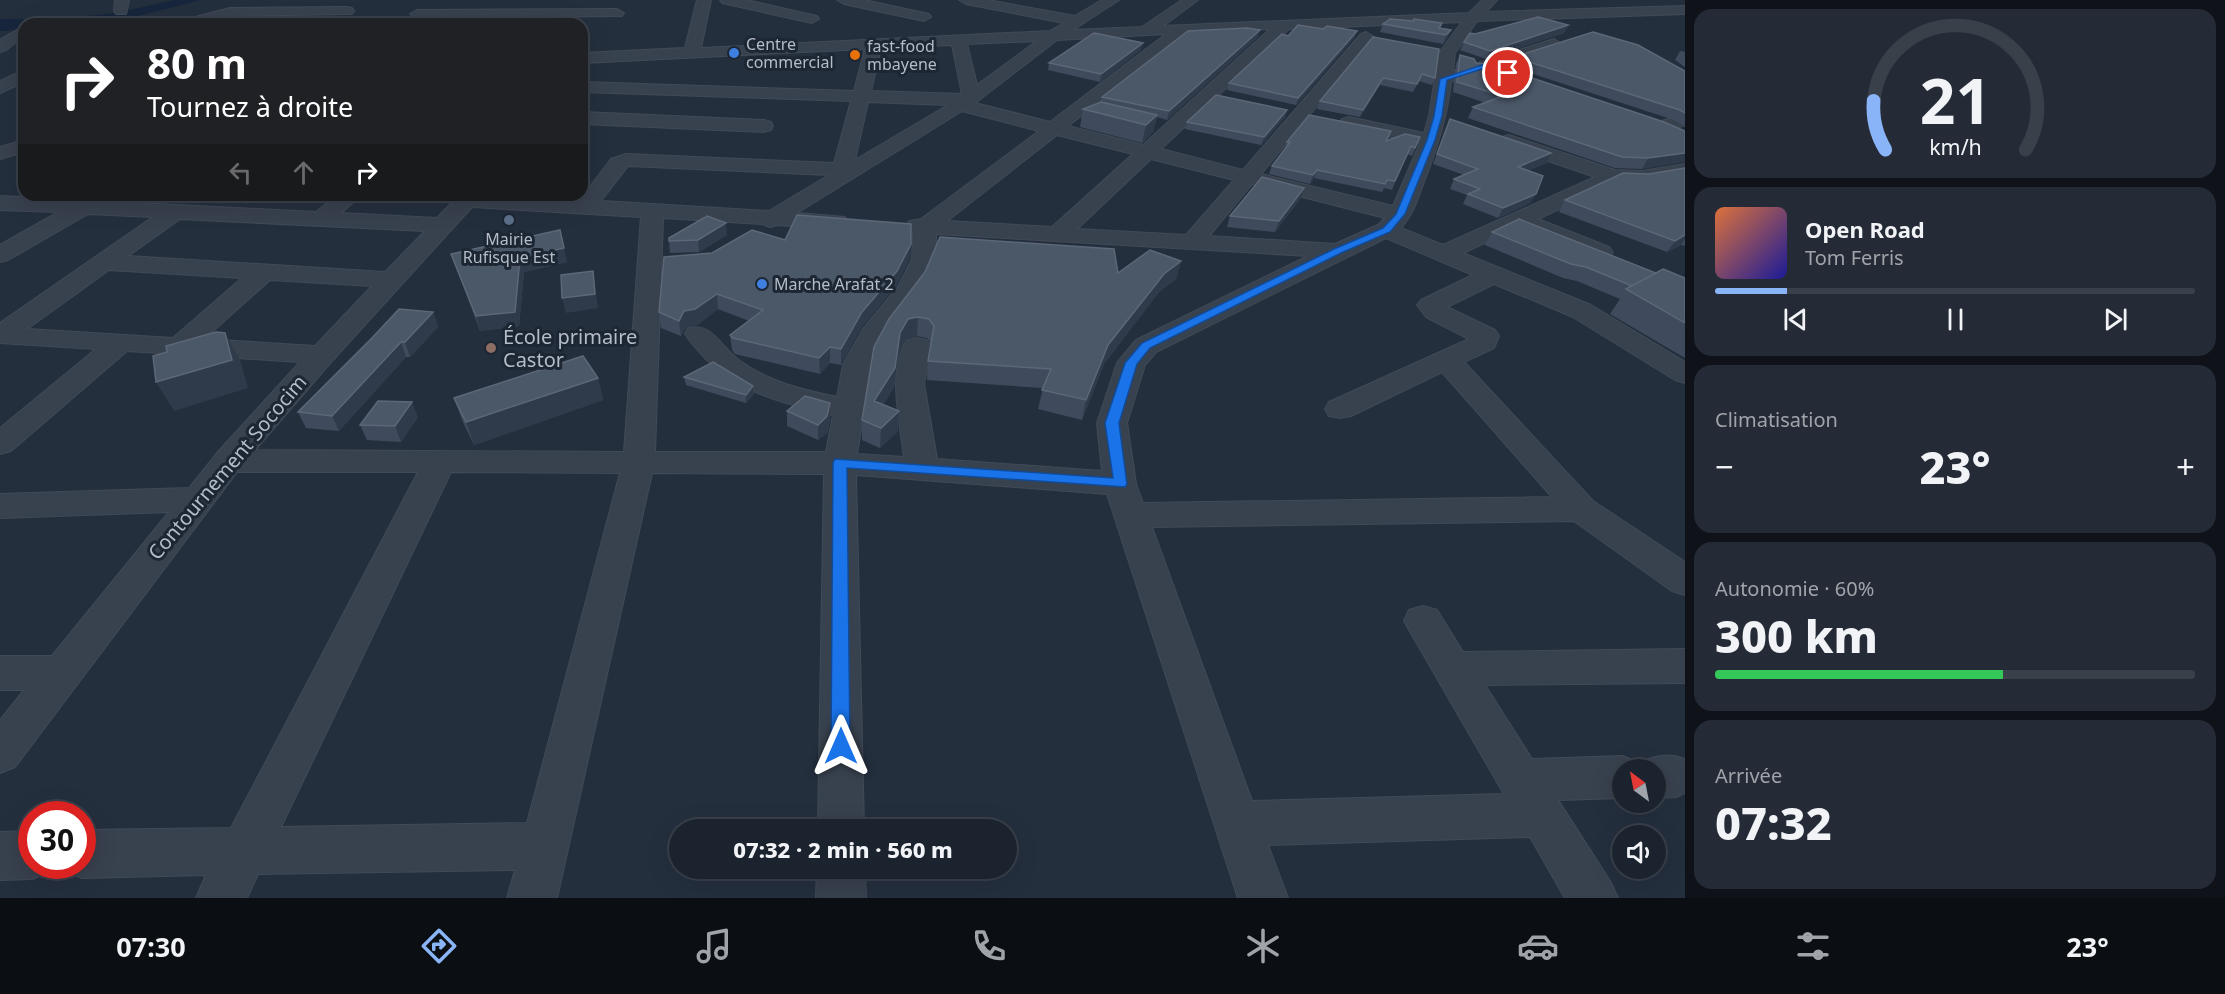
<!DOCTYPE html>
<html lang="fr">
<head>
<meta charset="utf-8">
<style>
  body { margin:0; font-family:"Noto Sans",sans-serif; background:#242b36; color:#f1f3f6; height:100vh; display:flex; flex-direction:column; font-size:22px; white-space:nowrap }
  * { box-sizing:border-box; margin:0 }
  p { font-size:20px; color:#a0a4aa }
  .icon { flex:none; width:33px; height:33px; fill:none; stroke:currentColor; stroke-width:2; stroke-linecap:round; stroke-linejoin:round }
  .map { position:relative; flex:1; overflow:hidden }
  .side { display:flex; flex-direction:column; gap:9px; padding:9px; background:#0f1319; width:540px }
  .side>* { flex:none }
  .hud { position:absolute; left:18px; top:18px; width:570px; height:183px; border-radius:18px; box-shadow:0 6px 24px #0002,0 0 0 2px #39404a; background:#202124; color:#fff; overflow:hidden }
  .needle { width:39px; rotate:328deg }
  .buttons { position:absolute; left:1612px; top:759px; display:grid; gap:12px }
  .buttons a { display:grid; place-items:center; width:54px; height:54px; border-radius:50%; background:#1b232e; box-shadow:0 6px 24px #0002,0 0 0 2px #39404a; font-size:30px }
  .speed { position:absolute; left:18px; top:801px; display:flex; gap:12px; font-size:30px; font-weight:700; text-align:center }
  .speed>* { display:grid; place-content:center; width:78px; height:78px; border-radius:50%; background:#1b232e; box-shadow:0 6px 24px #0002,0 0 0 2px #39404a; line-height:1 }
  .speed .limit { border:9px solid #d22; background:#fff; color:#111 }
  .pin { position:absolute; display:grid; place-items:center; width:51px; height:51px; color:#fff; margin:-26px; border:3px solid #fff; border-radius:50%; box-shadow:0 2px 6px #0007 }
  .me { position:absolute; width:66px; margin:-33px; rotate:0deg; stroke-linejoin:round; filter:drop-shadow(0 0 4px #0008) }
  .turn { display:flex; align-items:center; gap:21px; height:126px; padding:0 30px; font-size:27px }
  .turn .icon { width:78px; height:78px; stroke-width:2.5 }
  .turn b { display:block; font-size:42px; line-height:51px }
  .lanes { display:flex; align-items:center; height:57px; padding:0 30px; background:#0003; justify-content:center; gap:30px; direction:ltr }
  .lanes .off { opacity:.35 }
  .big { font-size:45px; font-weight:800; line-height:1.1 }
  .side .widget { flex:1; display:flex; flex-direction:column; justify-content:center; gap:9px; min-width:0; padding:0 21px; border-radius:18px; background:#242b36 }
  .side .dial { align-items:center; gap:0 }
  .dial svg { height:156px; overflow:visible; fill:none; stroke:#39404a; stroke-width:7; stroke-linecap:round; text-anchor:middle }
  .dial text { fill:#f1f3f6; stroke:none }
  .song { display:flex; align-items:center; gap:18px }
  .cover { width:72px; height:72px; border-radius:9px; background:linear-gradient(135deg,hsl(20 70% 55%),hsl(240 70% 35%)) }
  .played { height:6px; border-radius:3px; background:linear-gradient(90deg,#8ab4f8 15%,#39404a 15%) }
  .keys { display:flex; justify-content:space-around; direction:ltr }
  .heat { display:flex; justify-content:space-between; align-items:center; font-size:33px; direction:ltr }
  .charge { height:9px; border-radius:4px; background:linear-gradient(90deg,#34c759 60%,#39404a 0) }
  .trip { position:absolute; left:669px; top:819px; width:348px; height:60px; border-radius:30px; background:#1b232e; box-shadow:0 6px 24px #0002,0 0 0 2px #39404a; font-weight:800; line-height:60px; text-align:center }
  .dock { display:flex; height:96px; justify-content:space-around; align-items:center; background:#0b0e12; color:#a0a4aa }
  .dock .icon { width:42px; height:42px }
  .dock .selected { color:#8ab4f8 }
  .dock b { font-size:27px; color:#f1f3f6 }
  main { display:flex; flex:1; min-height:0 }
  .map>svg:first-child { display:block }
</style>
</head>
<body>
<main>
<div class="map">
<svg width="1685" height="898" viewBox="0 0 1685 898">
  <rect width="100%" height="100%" fill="#242f3e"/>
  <path fill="#17263c" d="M174,0h27l-95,24h-82v6l-24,1v-12h55l61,-6z"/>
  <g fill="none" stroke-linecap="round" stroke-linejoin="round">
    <g stroke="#414a57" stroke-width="2">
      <path id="minor" d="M115,0h14l-3,14h-10l-2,-3z
        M697,0h14l-10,48 349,-17 14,-8 -98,-19 -7,-4h29l87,16 27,-16h17l-46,30 69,-3 40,-27h16l-35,26 306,-13 13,-13h15l-11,12 199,-6v8l-208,7 -22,32 -2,18 101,-32 8,5 -3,3 -108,35c-4,36 -14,66 -27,100 -6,17 -11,32 -23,46l42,17 152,-68 -93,-32 -3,-4 3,-4 7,-2 106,35 27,1 43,-7v12l-43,7 -26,-1 -78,37 71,28 4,5 -4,5 -8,2 -8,-2 -74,-30 -56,26 128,52 94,57v21l-10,-3 -102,-63 -79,-33 -47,23 48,23 4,6 -5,12 -30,14 129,139 92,61v33l-13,-4 -98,-70 -422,6 100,274 252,-7 -100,-173 5,-11 14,-4 14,4 26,42 222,-3v34l-200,2 47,74 91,-3 17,8c12,-9 30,-11 45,-5v34l-9,4 -20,1v-28h-33v28l-65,2 52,81 8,17h-53l-35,-61 -262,8 20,53h-50l-131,-404 -251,-19 8,355h-46l6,-356 -172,-1 -95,425h-50l8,-28 -257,4 -11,24h-51l10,-23 -124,3 -17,-7 -2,-5h19v-36l149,-2 187,-356h-181l-222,295 -15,6v-53l24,-30h-24v-34h52l117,-144 -169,6v-24l189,-6 28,-35 83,-91 -173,-11 -116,100 -11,3v-26l96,-79 -96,-6v-20l153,-106 -65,-3 -80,46 -8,2v-17l58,-33 -58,-2v-14l316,16 21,-17h24l-20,18 96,5 22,-23 121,5 31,-41 15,-5 208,9 17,-62 -269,-9v-10l272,9 11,-42 -283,14v-10l103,-5zM1462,22l-23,31 -10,63 -5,17 -75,-16 -7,2 -2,4 2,4 78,16 -27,63 -132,-32 110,-134 3,-3 -8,-5 -5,2 -118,136 -82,-21 128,-120zM1270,29l-127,116 -75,-19 119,-93zM1166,34l-116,88 -75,-19 82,-63zM1037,41l-60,44 -10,-41zM952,45l10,49 -91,-3 10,-43zM868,102l80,3 -93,55zM962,111l77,20 -118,88 -12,2 -3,5 3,5 4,1 -1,27 -14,28 -35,42 -20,36 -6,32c-34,-7 -68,-15 -97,-36 -19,-13 -27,-39 -52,-33l-3,6c38,55 86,66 148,81l-7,37h-171l8,-234 99,6 8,3 7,-2 60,4 8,-2 3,-5 -3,-5 -48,-4zM1057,135l76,19 -81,73 -105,-6zM1151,159l83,21 -48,55 -109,-6zM628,166l201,9 -60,36 -168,-10zM1252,184l133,34 -7,7 -43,19 -126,-8zM472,207l169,10 -17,235 -369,-2 77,-89zM180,219l245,12 -40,41 -257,-16zM936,234l372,22 -172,84 -19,23 -20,60 5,48 -165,-12 -13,-75 7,-38 -4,-6 -10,-2 -10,2c-20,30 -7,84 -3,117l-47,-3 14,-89 15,-28 36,-48 14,-30zM1386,238l87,37 -52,25 -4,5 9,12 43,22 -140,63 -4,7 4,7 11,2 11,-2 91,-44 110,125 -409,6 -7,-19 -9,-61 18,-58 11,-13zM109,270l133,8 -69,60 -146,-9zM270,280l102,6 -57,60 -111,-7zM451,472l169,1 -93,350 -246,4z
        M720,0h26l71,16 2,3 -7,4 -90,-20z
        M837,0h27l65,14 2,3 -7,4 -80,-17z
        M347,7l5,1 2,3 -2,3 -122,2 -28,8h-24l2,-3 50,-13z
        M617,9l7,4 -2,3 -205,2 -7,-4 7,-4z
        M20,28h4v8l-18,14 -6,2v-12z
        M24,70v12l-24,11v-12z
        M582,112l182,8 7,2 2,4 -2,4 -7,2 -182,-8z
        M1685,113v12l-19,7 -7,-2 -2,-4 2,-4z
        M24,140v12l-24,7v-12z
        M32,831v35h19l-2,6 -17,7 -32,1v-48z
        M817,868h48l1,30h-50z"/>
    </g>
    <use href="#minor" fill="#38414e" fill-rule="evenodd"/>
  </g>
  <path fill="#3f4b5c" d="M1413,21l29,2 -2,5 11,2 -4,8 -4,6 -63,-12 3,-8z
    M1568,25l-4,8 -78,26 -26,-9 4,-8 11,-8z
    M1288,36l67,1 -59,68 -69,-15 2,-7z
    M1258,37l-91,83 -10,-3 -4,15 -11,11 -62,-16 3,-18 18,-7 1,-5z
    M1373,37l62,41 -3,7 -13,-4 -6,11 -33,-7 -20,32 -43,-8 3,-8z
    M1141,50l-41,32 -52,-12 1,-7z
    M1680,51l5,1v15l-10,-7z
    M1460,55l16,8 209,68 -43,38 -27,-1 -147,-50 5,-11 13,-4 -33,-11 3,-28z
    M1514,57l171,14v56l-11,-7 -165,-54z
    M1287,110l-2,7 -24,28 -76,-16 2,-7z
    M1450,119l97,44 -19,7 8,24 -6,9 -32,15 -35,-14 4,-9 -17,-6 4,-10 10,-4 -31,-11z
    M1420,137l-8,19 -5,-2 -15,36 -8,-2 -2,4 -68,-14 -4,6 -41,-10 3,-8 12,-16 3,-8 101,-2z
    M1685,168v78l-4,-1 -14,7 -108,-40 6,-12 84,-26z
    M1300,199l-25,33 -48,-5 3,-11z
    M1492,232l164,41 29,5v80l-75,-44 10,-15 -43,-18 -14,-3 -78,-33z
    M727,235l-28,17 -29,1 -1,-12z
    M712,253l198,5 -14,28 -35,42 -20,37 -11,-2 -10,11 -85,-20 -3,-4 -2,-15 19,-14 -31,-12 -21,16 -11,2 -5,9 -20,-8 -2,-16z
    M451,254l116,8 -43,10 -5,54 -39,5 -24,-64z
    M1181,261l-5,18 -17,13 -55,72 -22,56 -44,-11 5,-21 -116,-8 1,-19 3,-18 -4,-5 -10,-2 -10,2 -8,14 -5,35 -11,18 15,26 -18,17 -18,-8v-20l27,-101z
    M433,312l5,15 -28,30h-4l-67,74 -33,-3 -8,-16z
    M684,377l69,9 1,8 -8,9 -60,-18z
    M598,378l5,22 -129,45 -12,-25 -8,-22z
    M830,403v15l-2,14 -10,8 -31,-14v-15z
    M418,417l-17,25 -34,-2 -7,-15z"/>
  <path fill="#2f3b4b" d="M1568,25l-4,8 -78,26 4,-8z
    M1260,30l-2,7 -91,83 2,-9z
    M1451,30l-4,8 -4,6 3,-9z
    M1357,31l-2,6 -59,68 2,-7z
    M1143,43l-2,7 -41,32 1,-8z
    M1383,78l-3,7 -20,32 3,-7z
    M1287,110l-2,7 -24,28 3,-8z
    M1157,115l-4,17 -11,11 4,-18z
    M1551,153l-4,10 -34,14 5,-10z
    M1685,153v9l-43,7 6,-11z
    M1317,170l-3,8 -4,6 3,-9z
    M1304,188l-4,11 -25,33 4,-11z
    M1536,194l-6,9 -32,15 5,-10z
    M726,223l1,12 -28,17 -1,-12z
    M1685,235v4l-4,6 -14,7 8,-11z
    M911,244l-1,14 -14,28 -35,42 -20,37v-16l21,-37z
    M564,248l3,14 -43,10 -5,54 -39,5 -4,-15 44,-58z
    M1181,261l-5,18 -17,13 -55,72 -22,56 4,-20 22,-55 56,-71z
    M593,271l5,37 -32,5 -4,-15z
    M717,294l1,15 -21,16 -11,2 -5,9 -2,-15 5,-10z
    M433,312l5,15 -28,30 -5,-15z
    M918,317l-1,19 -10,2 -8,14 -5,35 -21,34 1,-20 26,-68 8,-14z
    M225,333l15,27 8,28 -74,23 -18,-29z
    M401,342l5,15 -67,74 -7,-15z
    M830,347v16l-10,11 -1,-16z
    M598,378l5,22 -129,45 -8,-23z
    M753,386l1,8 -8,9v-8z
    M412,402l6,15 -17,25 -6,-16z
    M830,403v15l-2,14 -10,8v-15z
    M899,411l-1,20 -18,17 1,-20z"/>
  <path fill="#4b5868" stroke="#5c6777" stroke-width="1.5" d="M1538,17l30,8 -78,26 -26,-9 6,-9 5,1z
    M1390,19l23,2 1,-2 28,4 -3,5 12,2 -5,5 -63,-11z
    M373,21l-3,3h-247l3,-2z
    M1298,25l25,4 4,-3 30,5 -59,67 -69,-15 53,-49 6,2z
    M1247,28l13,2 -91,81 -67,-14 86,-66z
    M1593,32l45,13 47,26v42l-5,-3 -166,-53z
    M1094,33l49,10 -42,31 -52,-11z
    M1373,37l66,12 -4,29 -13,-4 -5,10 -34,-6 -20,32 -43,-9z
    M1460,55l14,4 2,4 14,1 174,58 21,9v22l-37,5 -26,-1 -149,-50 30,-11 -46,-14z
    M1216,95l71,15 -23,27 -77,-15z
    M1101,102l56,13 -11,10 -63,-16z
    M1309,115l82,16 -5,10 19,-7 15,3 -5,11 -4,-2 -16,35 -8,-1 -2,4 -68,-14 -4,5 -41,-9 18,-24h-3z
    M1450,119l101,34 -33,14 25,9 -7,18 -33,14 -35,-14 12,-5 -26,-10 24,-10 -41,-15z
    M1685,168v67l-10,6 -110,-41 58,-27 26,1z
    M1262,177l42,11 -25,33 -49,-5z
    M797,215l114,9v20l-14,27 -35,41 -21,37 -11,-2 -11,11 -86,-20 -3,-3 33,-25 -46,-16 -22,15 -11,2 -5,10 -20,-9 5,-55 48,-4 40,-23 33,10z
    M707,216l19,7 -28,17 -29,1v-3z
    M1519,219l137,54 -24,13 -46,-19 -15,-3 -79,-32z
    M560,230l4,18 -44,10 -5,54 -39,4 -25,-62z
    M940,237l174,12 4,24 32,-23 31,11 -17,13 -56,71 -22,55 -44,-10 9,-21 -123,-8 6,-35 -5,-7 -11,-2 -10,2 -8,14 -5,35 -21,33 25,10 -18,17 -19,-8 12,-73 15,-28 36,-47z
    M1663,269l22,9v45l-59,-34z
    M593,271l2,23 -33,4 -1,-23z
    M399,309l34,3 -28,30h-4l-69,74 -34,-4 73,-73z
    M216,332l9,1 7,27 -76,22 -3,-26 14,-4 -1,-6z
    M583,356l15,22 -132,44 -12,-24z
    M713,362l40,24 -7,9 -62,-18z
    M805,396l25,7 -3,13 -9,9 -31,-14z
    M378,401l34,1 -17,24 -35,-1z"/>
  <path fill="#1a73e8" stroke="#114b97" stroke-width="1.5" d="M1485,64l26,9 -3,3 -23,-8 -38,12 -5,36 -7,24 -30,74 -15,18 -49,21 -191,95 -13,16 -18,59 8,61 -2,3 -278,-19 3,278 -3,6 -6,2 -7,-2 -3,-6 2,-283 2,-4 278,19 -8,-55 20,-60 17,-20 192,-94 49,-21 13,-14 31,-74 7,-24 6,-37z"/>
  <g fill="#3f7fe0" stroke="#1d2633" stroke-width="2">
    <circle cx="734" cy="53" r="6"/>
    <circle cx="762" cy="284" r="6"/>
  </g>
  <circle fill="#e8710a" stroke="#1d2633" stroke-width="2" cx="855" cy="55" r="6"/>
  <circle fill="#5c6f8a" stroke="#1d2633" stroke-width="2" cx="509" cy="220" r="6"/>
  <circle fill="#8d6e63" stroke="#1d2633" stroke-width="2" cx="491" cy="348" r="6"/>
  <g text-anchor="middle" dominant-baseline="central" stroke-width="6" stroke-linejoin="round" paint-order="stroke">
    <g font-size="16" fill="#b4bcc9" stroke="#1d2633" text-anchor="start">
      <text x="746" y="44">Centre<tspan x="746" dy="18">commercial</tspan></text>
      <text x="867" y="46">fast-food<tspan x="867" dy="18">mbayene</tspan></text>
      <text x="509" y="239" text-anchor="middle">Mairie<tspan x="509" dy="18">Rufisque Est</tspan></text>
      <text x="774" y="284">Marche Arafat 2</text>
    </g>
    <g font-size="20" fill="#b4bcc9" stroke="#1d2633" text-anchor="start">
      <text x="503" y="336">École primaire<tspan x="503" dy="23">Castor</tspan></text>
    </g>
    <g font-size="20" fill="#b4bcc9" stroke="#1d2633">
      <text transform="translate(227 467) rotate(-50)">Contournement Sococim</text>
    </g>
  </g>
</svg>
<div class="buttons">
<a><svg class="needle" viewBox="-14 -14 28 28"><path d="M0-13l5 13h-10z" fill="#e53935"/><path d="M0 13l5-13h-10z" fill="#a0a4aa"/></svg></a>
<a><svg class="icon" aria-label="sound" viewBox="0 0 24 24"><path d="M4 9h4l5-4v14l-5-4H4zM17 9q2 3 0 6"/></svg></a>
</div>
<div class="speed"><div class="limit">30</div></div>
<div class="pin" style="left:1508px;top:73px;background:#d93025"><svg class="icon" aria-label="arrive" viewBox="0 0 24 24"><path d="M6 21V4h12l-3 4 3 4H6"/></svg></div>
<svg class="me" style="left:841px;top:746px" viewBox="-20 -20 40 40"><path d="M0-17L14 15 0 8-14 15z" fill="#1a73e8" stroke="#fff" stroke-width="4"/></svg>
<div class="trip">07:32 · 2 min · 560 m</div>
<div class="hud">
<div class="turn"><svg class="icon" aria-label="right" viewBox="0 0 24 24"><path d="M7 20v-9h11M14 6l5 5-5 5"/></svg><div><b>80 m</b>Tournez à droite</div></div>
<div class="lanes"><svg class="icon off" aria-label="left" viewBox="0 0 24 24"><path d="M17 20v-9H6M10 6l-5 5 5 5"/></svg><svg class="icon off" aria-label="ahead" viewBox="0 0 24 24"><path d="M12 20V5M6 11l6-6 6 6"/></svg><svg class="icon" aria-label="right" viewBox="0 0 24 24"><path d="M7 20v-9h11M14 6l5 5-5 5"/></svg></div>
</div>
</div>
<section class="side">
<div class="widget dial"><svg viewBox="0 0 100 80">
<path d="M14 69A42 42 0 1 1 86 69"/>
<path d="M14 69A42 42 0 0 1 8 44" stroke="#8ab4f8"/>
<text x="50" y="56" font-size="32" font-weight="700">21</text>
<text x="50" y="72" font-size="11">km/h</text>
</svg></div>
<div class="widget">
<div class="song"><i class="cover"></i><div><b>Open Road</b><p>Tom Ferris</p></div></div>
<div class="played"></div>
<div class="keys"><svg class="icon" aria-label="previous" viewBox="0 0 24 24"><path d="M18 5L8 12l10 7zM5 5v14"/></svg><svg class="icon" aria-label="pause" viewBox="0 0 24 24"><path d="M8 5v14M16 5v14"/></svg><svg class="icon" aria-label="next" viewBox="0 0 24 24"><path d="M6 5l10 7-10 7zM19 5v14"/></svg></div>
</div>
<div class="widget"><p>Climatisation</p>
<div class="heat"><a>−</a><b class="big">23°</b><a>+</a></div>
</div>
<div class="widget"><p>Autonomie · 60%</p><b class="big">300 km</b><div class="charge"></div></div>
<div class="widget"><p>Arrivée</p><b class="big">07:32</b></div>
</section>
</main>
<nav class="dock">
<b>07:30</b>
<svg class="icon selected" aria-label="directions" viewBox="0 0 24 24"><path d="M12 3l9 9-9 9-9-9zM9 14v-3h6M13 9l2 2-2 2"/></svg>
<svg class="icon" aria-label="music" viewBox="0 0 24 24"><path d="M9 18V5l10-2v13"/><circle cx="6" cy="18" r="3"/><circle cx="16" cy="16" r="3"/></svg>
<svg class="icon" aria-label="phone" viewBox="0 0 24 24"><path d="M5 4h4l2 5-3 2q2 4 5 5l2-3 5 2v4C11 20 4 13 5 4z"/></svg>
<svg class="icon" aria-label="climate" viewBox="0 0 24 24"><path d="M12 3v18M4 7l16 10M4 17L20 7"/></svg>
<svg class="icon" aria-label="car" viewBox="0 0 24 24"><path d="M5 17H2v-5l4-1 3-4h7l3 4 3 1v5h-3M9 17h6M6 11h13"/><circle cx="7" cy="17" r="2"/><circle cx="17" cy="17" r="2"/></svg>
<svg class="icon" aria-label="filters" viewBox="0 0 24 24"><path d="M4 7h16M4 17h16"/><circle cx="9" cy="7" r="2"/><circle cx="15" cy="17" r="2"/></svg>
<b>23°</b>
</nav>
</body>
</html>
